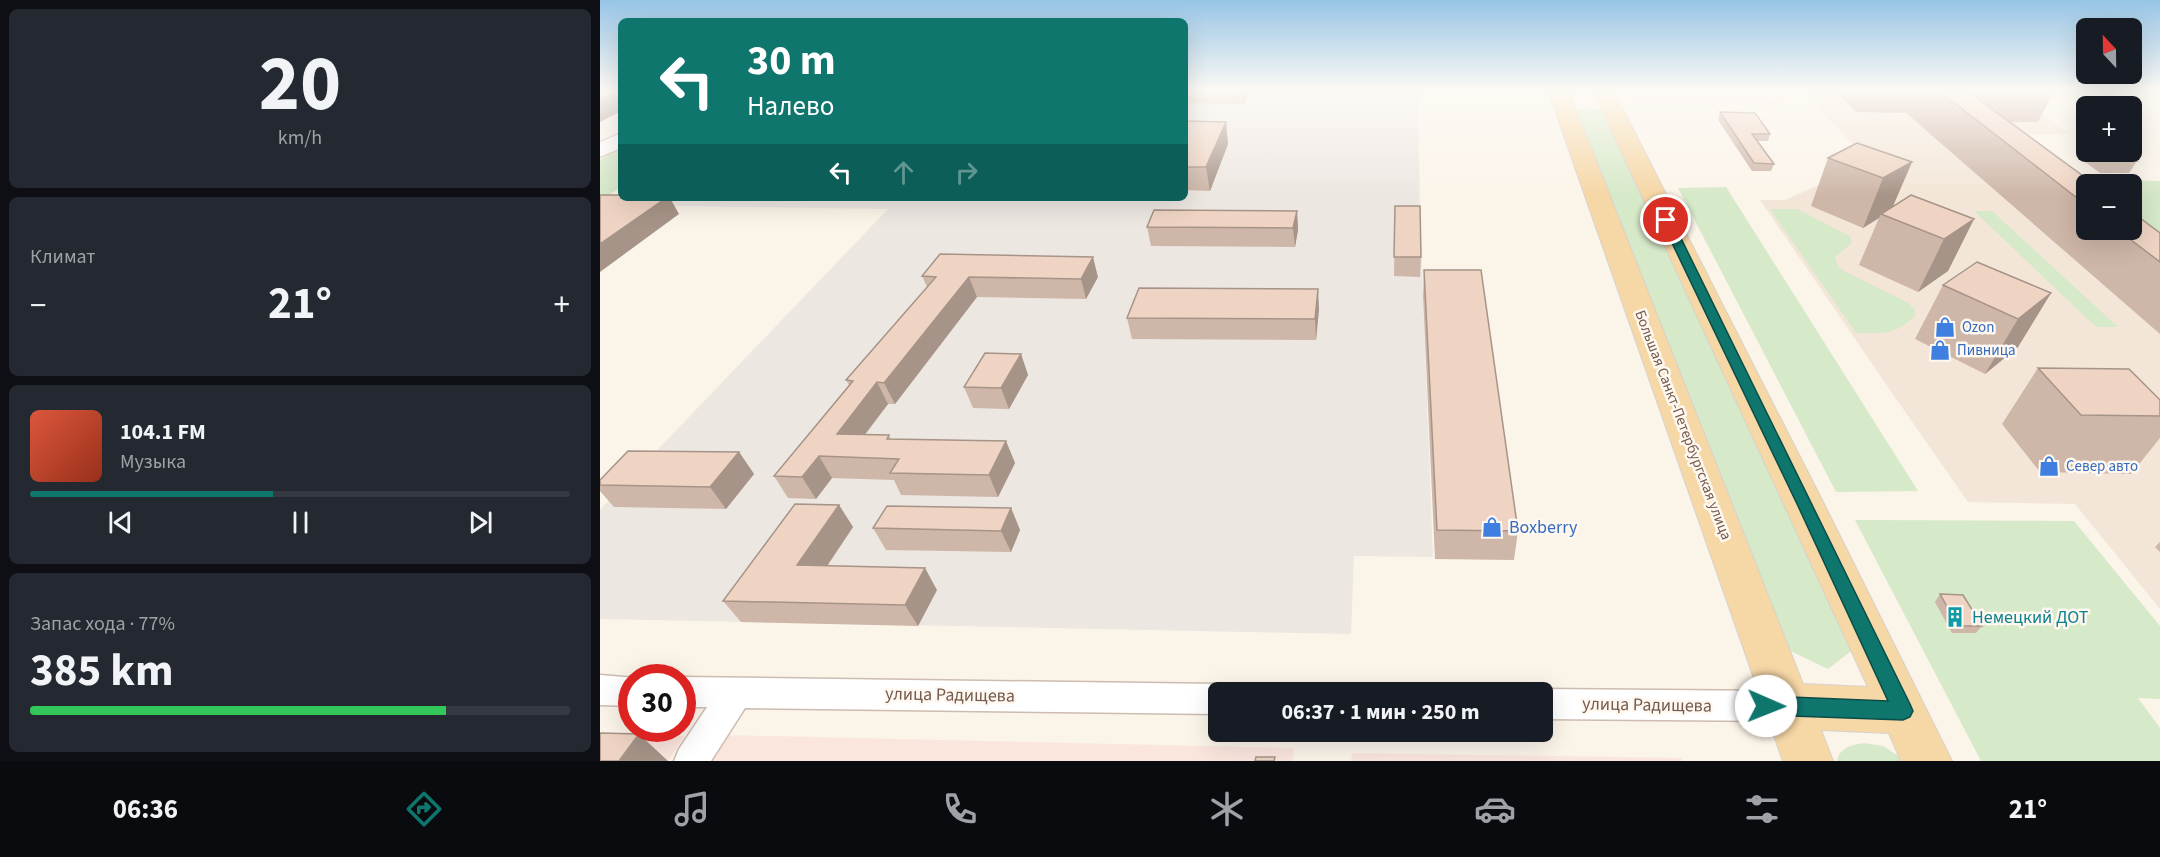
<!DOCTYPE html>
<html lang="ru">
<head>
<meta charset="utf-8">
<style>
  body { margin:0; font-family:"Source Sans 3",sans-serif; background:#242831; color:#f1f3f6; height:100vh; display:flex; flex-direction:column; font-size:22px; white-space:nowrap }
  * { box-sizing:border-box; margin:0 }
  p { font-size:20px; color:#9ea1a6 }
  .icon { flex:none; width:33px; height:33px; fill:none; stroke:currentColor; stroke-width:2; stroke-linecap:round; stroke-linejoin:round }
  .map { position:relative; flex:1; overflow:hidden }
  .sheet { display:flex; flex-direction:column; gap:9px; padding:9px; background:#0d0f14; width:600px }
  .sheet>* { flex:none }
  .banner { position:absolute; left:18px; top:18px; width:570px; height:183px; border-radius:9px; box-shadow:0 6px 24px #0002; background:#0f766e; color:#fff; overflow:hidden }
  .needle { width:39px; rotate:338deg }
  .buttons { position:absolute; left:1476px; top:18px; display:grid; gap:12px }
  .buttons a { display:grid; place-items:center; width:66px; height:66px; border-radius:9px; background:#171b24; box-shadow:0 6px 24px #0002; font-size:30px }
  .speed { position:absolute; left:18px; top:664px; display:flex; gap:12px; font-size:30px; font-weight:700; text-align:center }
  .speed>* { display:grid; place-content:center; width:78px; height:78px; border-radius:50%; background:#171b24; box-shadow:0 6px 24px #0002; line-height:1 }
  .speed .limit { border:9px solid #d22; background:#fff; color:#111 }
  .pin { position:absolute; display:grid; place-items:center; width:51px; height:51px; color:#fff; margin:-26px; border:3px solid #fff; border-radius:50%; box-shadow:0 2px 6px #0007 }
  .me { position:absolute; width:66px; margin:-33px; rotate:91deg; stroke-linejoin:round; filter:drop-shadow(0 0 4px #0008) }
  .turn { display:flex; align-items:center; gap:21px; height:126px; padding:0 30px; font-size:27px }
  .turn .icon { width:78px; height:78px; stroke-width:2.5 }
  .turn b { display:block; font-size:42px; line-height:51px }
  .lanes { display:flex; align-items:center; height:57px; padding:0 30px; background:#0003; justify-content:center; gap:30px; direction:ltr }
  .lanes .off { opacity:.35 }
  .big { font-size:45px; font-weight:700; line-height:1.1 }
  .sheet .tile { flex:1; display:flex; flex-direction:column; justify-content:center; gap:9px; min-width:0; padding:0 21px; border-radius:9px; background:#242831 }
  .sheet .dial { align-items:center; gap:0 }
  .dial b { font-size:78px; line-height:1 }
  .song { display:flex; align-items:center; gap:18px }
  .cover { width:72px; height:72px; border-radius:9px; background:linear-gradient(135deg,hsl(10 70% 55%),hsl(10 70% 35%)) }
  .played { height:6px; border-radius:3px; background:linear-gradient(90deg,#0f766e 45%,#363941 45%) }
  .keys { display:flex; justify-content:space-around; direction:ltr }
  .heat { display:flex; justify-content:space-between; align-items:center; font-size:33px; direction:ltr }
  .charge { height:9px; border-radius:4px; background:linear-gradient(90deg,#34c759 77%,#363941 0) }
  .trip { position:absolute; left:608px; top:682px; width:345px; height:60px; border-radius:9px; background:#171b24; box-shadow:0 6px 24px #0002; font-weight:700; line-height:60px; text-align:center }
  .dock { display:flex; height:96px; justify-content:space-around; align-items:center; background:#090b0e; color:#9ea1a6 }
  .dock .icon { width:42px; height:42px }
  .dock .current { color:#0f766e }
  .dock b { font-size:27px; color:#f1f3f6 }
  main { display:flex; flex:1; min-height:0 }
  .map>svg:first-child { display:block }
</style>
</head>
<body>
<main>
<section class="sheet">
<div class="tile dial"><b>20</b><p>km/h</p></div>
<div class="tile"><p>Климат</p>
<div class="heat"><a>−</a><b class="big">21°</b><a>+</a></div>
</div>
<div class="tile">
<div class="song"><i class="cover"></i><div><b>104.1 FM</b><p>Музыка</p></div></div>
<div class="played"></div>
<div class="keys"><svg class="icon" aria-label="previous" viewBox="0 0 24 24"><path d="M18 5L8 12l10 7zM5 5v14"/></svg><svg class="icon" aria-label="pause" viewBox="0 0 24 24"><path d="M8 5v14M16 5v14"/></svg><svg class="icon" aria-label="next" viewBox="0 0 24 24"><path d="M6 5l10 7-10 7zM19 5v14"/></svg></div>
</div>
<div class="tile"><p>Запас хода · 77%</p><b class="big">385 km</b><div class="charge"></div></div>
</section>
<div class="map">
<svg width="1560" height="761" viewBox="0 0 1560 761">
  <rect width="100%" height="100%" fill="#fbf4e9"/>
  <path fill="#f3e6d8" d="M1202,90h326l17,10 -125,-2 49,36 -91,1 108,95 74,57v322l-85,-105 -107,-2 -78,-112 -130,-190h25l41,-18 63,1z"/>
  <path fill="#fbe6de" d="M1031,90h138l13,15 -144,-2z
    M0,734l85,2 -17,25h-68z
    M124,735l570,13 -1,13h-586z
    M752,753l329,5 1,3h-331z"/>
  <path fill="#ede7e2" d="M585,90h233l2,126 13,341 -79,-1 -3,78 -751,-15v-109l288,-301 -286,-4 19,-13v6h564z"/>
  <path fill="#d6e9c8" d="M990,108l19,3 250,534 -31,24 -50,-24 -205,-535z
    M21,147v40l-21,14v-41z
    M1444,178l116,3v90l-28,-41v-46h-46z
    M1126,187l192,304 -82,1 -158,-304z
    M1170,209h27l53,27 2,7 -17,14 3,9 6,5 65,32 6,8v5c-21,20 -32,17 -59,17z
    M1374,211h18l126,116h-22z
    M1255,520l219,1 86,105v73l-22,-1 22,30v33h-179z
    M1264,743l19,3 23,15h-69c3,-14 15,-16 27,-18z"/>
  <g fill="none" stroke-linecap="round" stroke-linejoin="round">
    <g stroke="#cdbcb0" stroke-width="3">
      <path id="street" d="M0,675l37,3h-5v28l-32,-1z
        M82,677l536,7 12,4 2,5h-14v21l-473,-6 -34,53h-37l5,-12 28,-42h-25v-29h-2z
        M942,689l246,2 12,4 4,11 -4,11 -12,4 -246,-2v-26h-11z"/>
    </g>
    <g stroke="#d2beb0" stroke-width="2">
      <path id="secondary" d="M21,133v15l-21,9v-15z"/>
    </g>
    <g stroke="#d8d1cd" stroke-width="2">
      <path id="primary" d="M948,90h20l235,594 65,3 -275,-597h20l212,416 127,255h-51l-12,-28 -68,-3 12,31h-50z"/>
    </g>
    <use href="#street" fill="#fff" fill-rule="evenodd"/>
    <use href="#secondary" fill="#fff" fill-rule="evenodd"/>
    <use href="#primary" fill="#f6d7a6" fill-rule="evenodd"/>
  </g>
  <path fill="#ceb6a8" d="M585,90h65l-6,14 -59,-1z
    M1241,90h125l5,3 2,-3h82l-17,32h-28l76,62v46h46l28,3v101l-254,-221 -50,-1 -17,-17z
    M1120,112l50,22 -2,7h-10l16,23 -3,7h-19l-34,-51z
    M585,121l41,1 2,22 -18,47 -25,-1z
    M1483,144h3v8h37l14,9 -8,12h-29l-23,-17z
    M1228,158l84,4 -20,45 82,12 -26,52 -30,21 -59,-27 20,-47 -16,10 -52,-22z
    M795,206l26,51 -1,20 -26,-1z
    M697,211l1,19 -3,17 -144,-1 -4,-19z
    M824,270l94,261 -4,29 -79,-1 -12,-263z
    M322,276l176,1 -12,22 -109,-2 -82,107h-7l-23,31h24l2,4 115,2 9,22 -17,34 -97,-2 -7,-15 -62,-2 -16,21 -28,-1 -14,-22 75,-91 -3,-5 81,-93z
    M1343,285l108,8 -33,54 -33,27 -70,-35z
    M719,309l-3,31 -184,-1 -5,-21z
    M421,354l7,21 -19,34 -36,-1 -9,-21z
    M1438,368l122,32v38l-29,36 -91,-2 -38,-48z
    M139,452l15,22 -28,35 -112,-2 -14,-16v-11z
    M239,505l14,22 -26,39 110,24 -19,36 -177,-4 -18,-21z
    M411,508l9,22 -9,22 -125,-2 -13,-22z
    M1560,542v10l-5,-5z
    M1340,594l42,32 -6,7h-24l-17,-31z"/>
  <path fill="#a79488" d="M12,90h9v21l-21,11v-22z
    M643,90h7l-6,14z
    M626,122l2,22 -18,47 -4,-24z
    M1312,162l-21,49 -10,3 -2,4 -16,10 20,-50z
    M66,198h4l9,16 -79,58v-28z
    M697,211l1,19 -3,17 -2,-19z
    M1374,219l-26,52 -30,21 26,-53z
    M493,257l5,20 -12,22 -5,-20z
    M369,277l8,20 -82,107 -11,-21z
    M718,289l1,20 -3,31 -1,-21z
    M1451,293l-33,54 -33,27 33,-55z
    M421,354l7,21 -19,34 -8,-21z
    M277,382l11,22 -39,51 -12,-21z
    M406,441l9,22 -17,34 -9,-22z
    M139,452l15,22 -28,35 -16,-22z
    M219,456l13,22 -16,21 -14,-22z
    M239,505l14,22 -40,60 -16,-22z
    M411,508l9,22 -9,22 -10,-21z
    M325,568l12,22 -19,36 -13,-21z
    M39,734l29,27h-49z"/>
  <path fill="#efd4c3" stroke="#a79488" stroke-width="1.5" d="M0,90h20l-20,10z
    M1338,90h28l128,94h-8v21z
    M1120,112l35,1 15,21h-18l22,30 -20,-1z
    M585,121l41,1 -20,45h-21z
    M1257,143l55,19 -29,16 -55,-20z
    M1495,152h28l14,9 -30,-1z
    M0,195h21v3h45l-66,46z
    M1311,195l63,24 -30,20 -63,-25z
    M795,206h25l1,51h-27z
    M554,210l143,1 -4,17 -146,-1z
    M1532,212l28,21v29l-42,-32h14z
    M340,254l153,3 -12,22 -112,-2 -85,106 -7,-1 -40,52 52,1 -2,4 119,2 -17,34 -99,-2 9,-14 -80,-3 -17,21 -28,-1 79,-95 -7,-1 90,-103 -14,-1z
    M1377,262l74,31 -33,26 -75,-34z
    M824,270h57l37,261 -81,-1z
    M539,288l179,1 -3,30 -188,-1z
    M385,353l36,1 -20,34 -37,-1z
    M1438,368l91,1 31,31v16l-79,-1z
    M28,451l111,1 -29,35 -110,-2v-5z
    M195,504l44,1 -42,60 128,3 -20,37 -182,-4z
    M287,506l124,2 -10,23 -128,-3z
    M1340,594l23,1 19,31h-24z
    M0,733l39,1 -20,27h-19z
    M656,757h19l-1,4h-19z"/>
  <linearGradient id="sky" x2="0" y2="1"><stop stop-color="#97c5e6"/><stop offset="0.46" stop-color="#fdfaf5"/><stop offset="1" stop-color="#fdfaf5" stop-opacity="0"/></linearGradient>
  <rect width="1560" height="196" fill="url(#sky)"/>
  <path fill="#0f766e" stroke="#0a4d48" stroke-width="1.5" d="M1066,217l6,3 238,484 3,7 -3,6 -7,3 -137,-5 -7,-3 -3,-6 3,-7 7,-3 122,5 -90,-195 -137,-286z"/>
  <defs>
    <g id="shop-bare" transform="scale(1.62)"><path d="M-5-2.5h2.3a2.7 3.5 0 0 1 5.4 0H5L5.5 6h-11ZM-1.5-2.5h3a1.5 2.3 0 0 0-3 0Z" fill="#3f7fe0" stroke="#fef8f0" stroke-width="2.5" paint-order="stroke"/></g>
    <g id="building-bare" transform="scale(1.62)"><path d="M-4-6H4V6H1V3H-1V6H-4ZM-2.5-4.3h1.7v1.8h-1.7ZM.8-4.3h1.7v1.8H.8ZM-2.5-1h1.7V.8h-1.7ZM.8-1h1.7V.8H.8Z" fill="#0f9aa8" stroke="#fef8f0" stroke-width="2.5" paint-order="stroke"/></g>
  </defs>
  <g fill-rule="evenodd">
    <use href="#shop-bare" x="1345" y="327"/>
    <use href="#shop-bare" x="1340" y="350"/>
    <use href="#shop-bare" x="1449" y="466"/>
    <use href="#shop-bare" x="892" y="527"/>
    <use href="#building-bare" x="1355" y="617"/>
  </g>
  <g text-anchor="middle" dominant-baseline="central" stroke-width="5" stroke-linejoin="round" paint-order="stroke">
    <g font-size="15" fill="#366cbe" stroke="#fef8f0" text-anchor="start">
      <text x="1362" y="327">Ozon</text>
      <text x="1357" y="350">Пивница</text>
      <text x="1466" y="466">Север авто</text>
    </g>
    <g font-size="15" fill="#755b4e" stroke="#fef8f0">
      <text transform="translate(1083 425) rotate(69)">Большая Санкт-Петербургская улица</text>
    </g>
    <g font-size="18" fill="#366cbe" stroke="#fef8f0" text-anchor="start">
      <text x="909" y="527">Boxberry</text>
    </g>
    <g font-size="18" fill="#0d838f" stroke="#fef8f0" text-anchor="start">
      <text x="1372" y="617">Немецкий ДОТ</text>
    </g>
    <g font-size="18" fill="#755b4e" stroke="#fef8f0">
      <text transform="translate(350 695) rotate(1)">улица Радищева</text>
      <text transform="translate(1047 705) rotate(1)">улица Радищева</text>
    </g>
  </g>
</svg>
<div class="buttons">
<a><svg class="needle" viewBox="-14 -14 28 28"><path d="M0-13l5 13h-10z" fill="#e53935"/><path d="M0 13l5-13h-10z" fill="#9ea1a6"/></svg></a>
<a>+</a>
<a>−</a>
</div>
<div class="speed"><div class="limit">30</div></div>
<div class="pin" style="left:1066px;top:220px;background:#d93025"><svg class="icon" aria-label="arrive" viewBox="0 0 24 24"><path d="M6 21V4h12l-3 4 3 4H6"/></svg></div>
<svg class="me" style="left:1166px;top:706px" viewBox="-20 -20 40 40"><circle r="19" fill="#fff"/><path d="M0-13L10 11 0 6-10 11z" fill="#0f766e"/></svg>
<div class="trip">06:37 · 1 мин · 250 m</div>
<div class="banner">
<div class="turn"><svg class="icon" aria-label="left" viewBox="0 0 24 24"><path d="M17 20v-9H6M10 6l-5 5 5 5"/></svg><div><b>30 m</b>Налево</div></div>
<div class="lanes"><svg class="icon" aria-label="left" viewBox="0 0 24 24"><path d="M17 20v-9H6M10 6l-5 5 5 5"/></svg><svg class="icon off" aria-label="ahead" viewBox="0 0 24 24"><path d="M12 20V5M6 11l6-6 6 6"/></svg><svg class="icon off" aria-label="right" viewBox="0 0 24 24"><path d="M7 20v-9h11M14 6l5 5-5 5"/></svg></div>
</div>
</div>
</main>
<nav class="dock">
<b>06:36</b>
<svg class="icon current" aria-label="directions" viewBox="0 0 24 24"><path d="M12 3l9 9-9 9-9-9zM9 14v-3h6M13 9l2 2-2 2"/></svg>
<svg class="icon" aria-label="music" viewBox="0 0 24 24"><path d="M9 18V5l10-2v13"/><circle cx="6" cy="18" r="3"/><circle cx="16" cy="16" r="3"/></svg>
<svg class="icon" aria-label="phone" viewBox="0 0 24 24"><path d="M5 4h4l2 5-3 2q2 4 5 5l2-3 5 2v4C11 20 4 13 5 4z"/></svg>
<svg class="icon" aria-label="climate" viewBox="0 0 24 24"><path d="M12 3v18M4 7l16 10M4 17L20 7"/></svg>
<svg class="icon" aria-label="car" viewBox="0 0 24 24"><path d="M5 17H2v-5l4-1 3-4h7l3 4 3 1v5h-3M9 17h6M6 11h13"/><circle cx="7" cy="17" r="2"/><circle cx="17" cy="17" r="2"/></svg>
<svg class="icon" aria-label="filters" viewBox="0 0 24 24"><path d="M4 7h16M4 17h16"/><circle cx="9" cy="7" r="2"/><circle cx="15" cy="17" r="2"/></svg>
<b>21°</b>
</nav>
</body>
</html>
